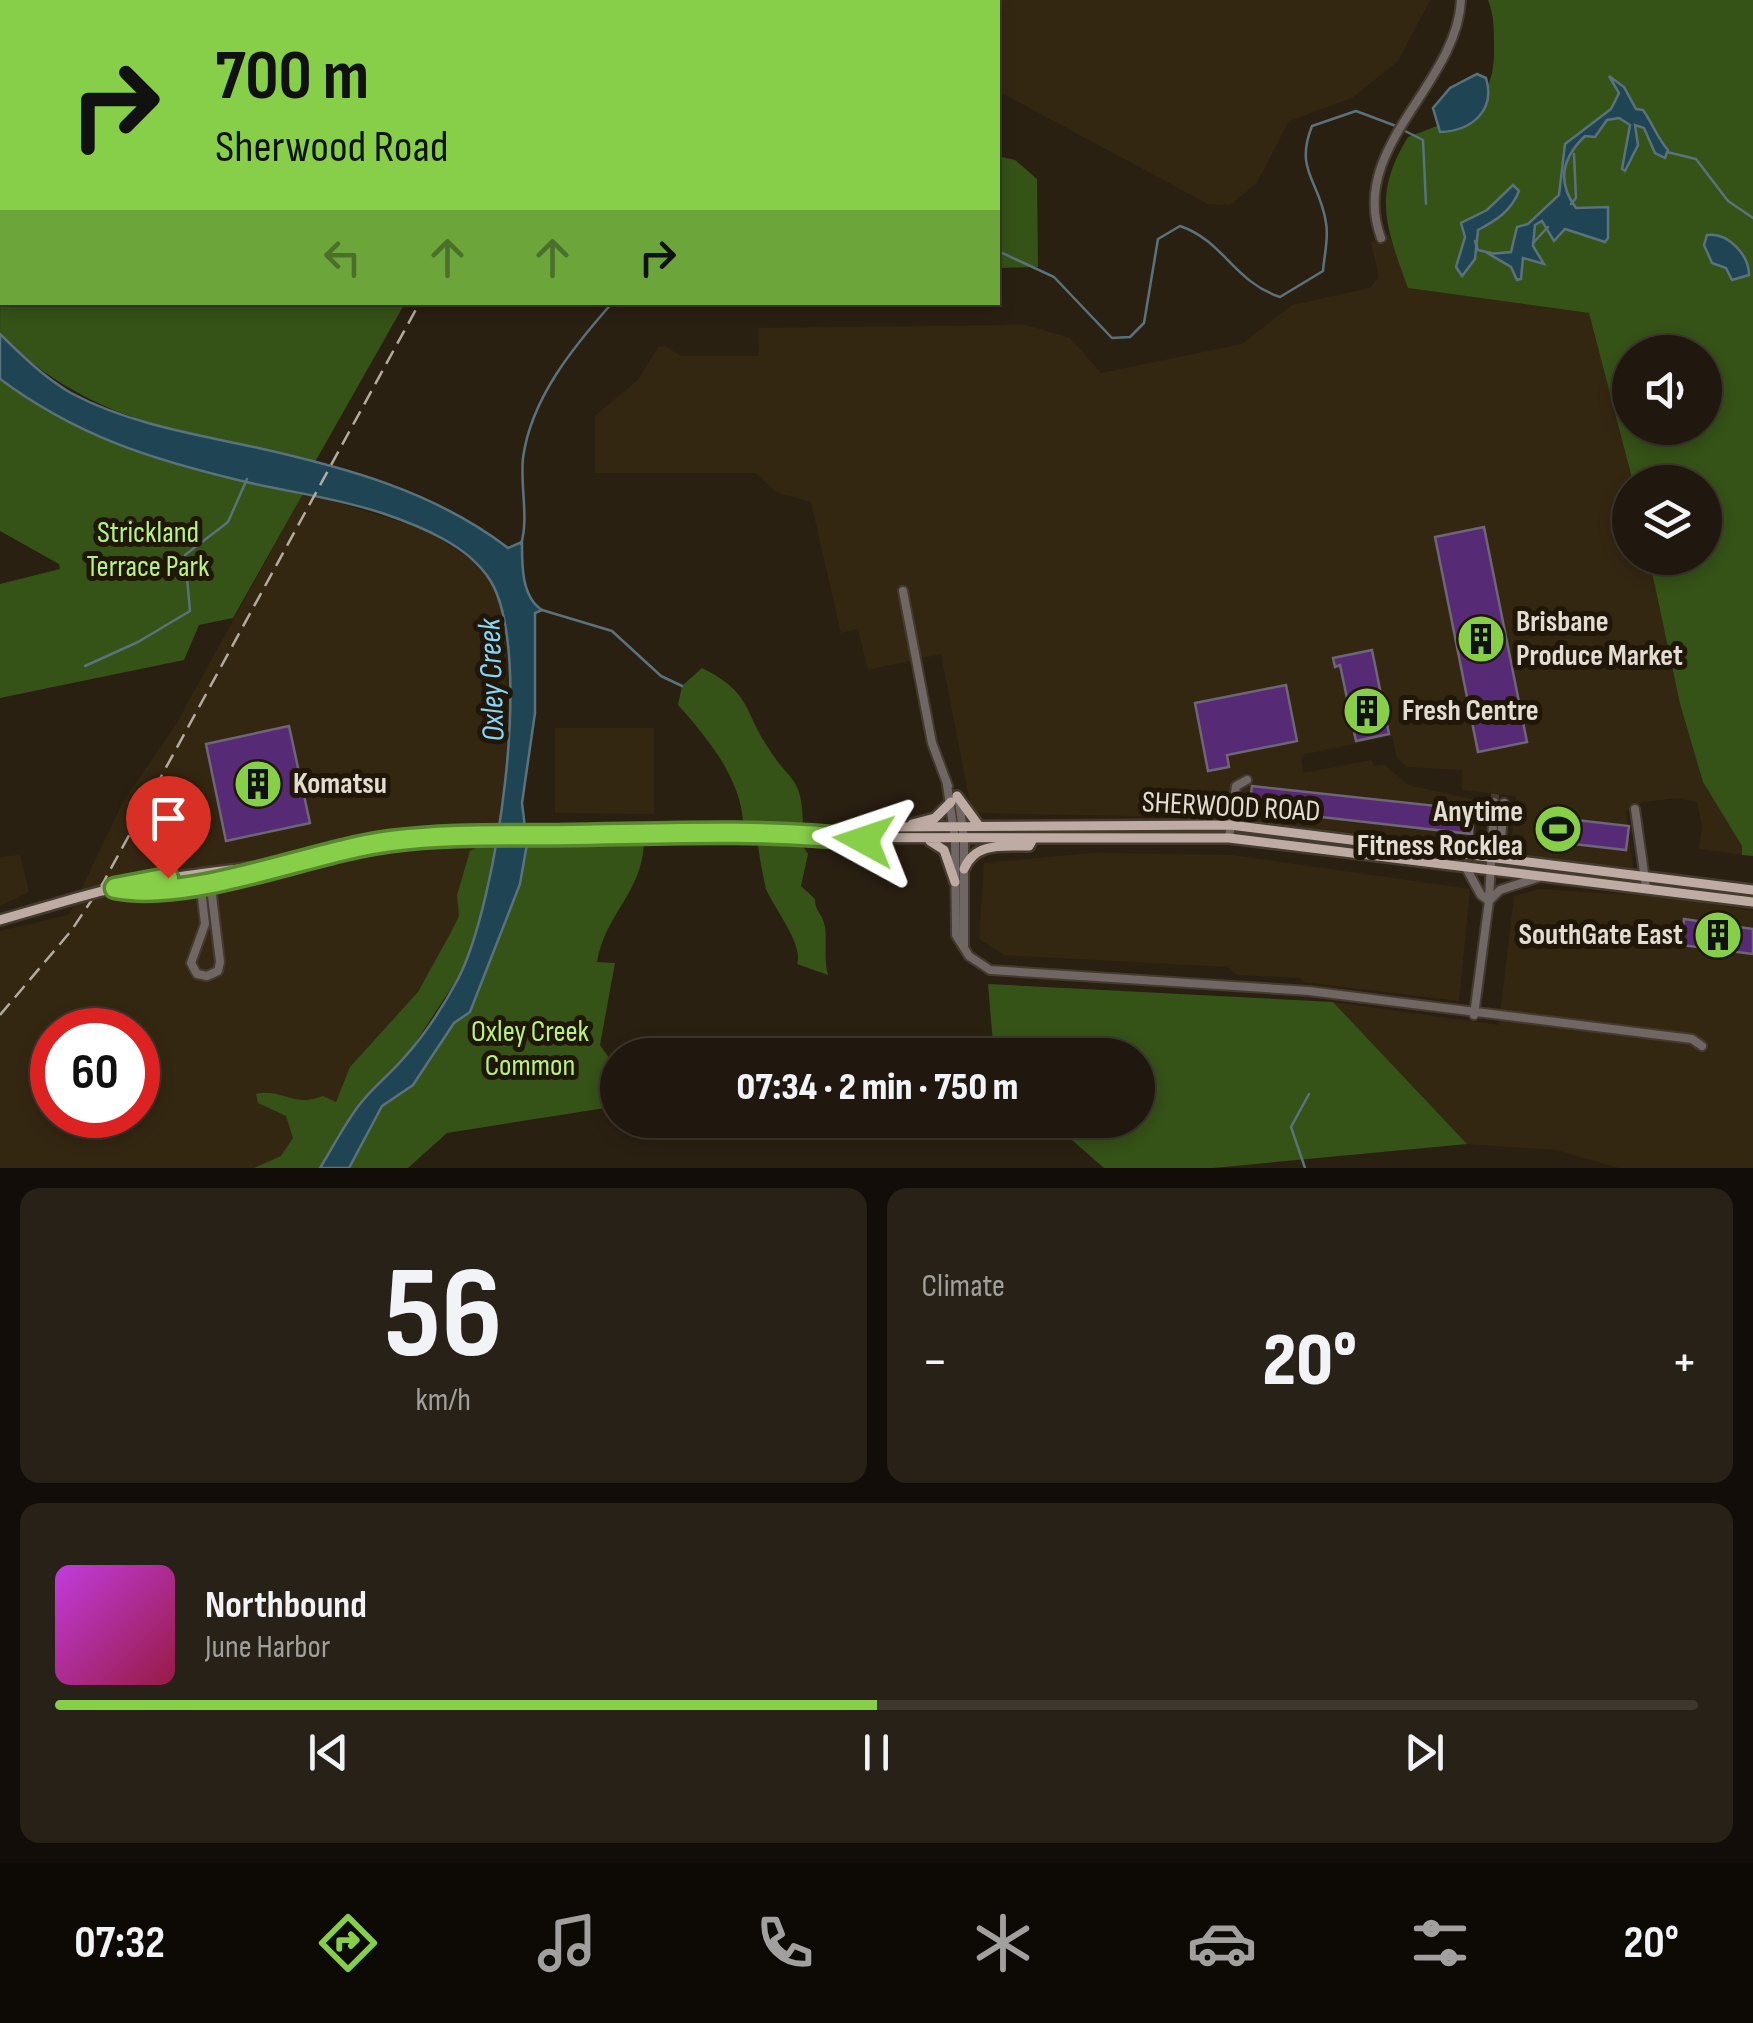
<!DOCTYPE html>
<html lang="en">
<head>
<meta charset="utf-8">
<style>
  body { margin:0; font-family:"Sofia Sans Condensed",sans-serif; background:#282117; color:#f1f3f6; height:100vh; display:flex; flex-direction:column; font-size:38px; white-space:nowrap }
  * { box-sizing:border-box; margin:0 }
  p { font-size:32px; color:#a2a09e }
  .icon { flex:none; width:55px; height:55px; fill:none; stroke:currentColor; stroke-width:2; stroke-linecap:round; stroke-linejoin:round }
  .map { position:relative; height:1168px; overflow:hidden }
  .panel { display:flex; flex-direction:column; gap:20px; padding:20px; background:#120d08; flex:1 }
  .panel>* { flex:none }
  .hud { position:absolute; left:0px; top:0px; width:1000px; height:305px; box-shadow:0 5px 15px #0003,0 0 0 2px #3d372e; background:#88cf49; color:#111; overflow:hidden }
  .buttons { position:absolute; left:1612px; top:335px; display:grid; gap:20px }
  .buttons a { display:grid; place-items:center; width:110px; height:110px; border-radius:50%; background:#20180e; box-shadow:0 5px 15px #0003,0 0 0 2px #3d372e; font-size:50px }
  .speed { position:absolute; left:30px; top:1008px; display:flex; gap:20px; font-size:50px; font-weight:700; text-align:center }
  .speed>* { display:grid; place-content:center; width:130px; height:130px; border-radius:50%; background:#20180e; box-shadow:0 5px 15px #0003,0 0 0 2px #3d372e; line-height:1 }
  .speed .limit { border:15px solid #d22; background:#fff; color:#111 }
  .pin { position:absolute; display:grid; place-items:center; width:85px; height:85px; color:#fff; margin:-102px -42px; border-radius:50% 50% 50% 0; rotate:-45deg; box-shadow:0 0 10px #0007 }
  .pin .icon { rotate:45deg }
  .me { position:absolute; width:110px; margin:-55px; rotate:275deg; stroke-linejoin:round; filter:drop-shadow(0 0 8px #0008) }
  .turn { display:flex; align-items:center; gap:35px; height:210px; padding:0 50px; font-size:45px }
  .turn .icon { width:130px; height:130px; stroke-width:2.5 }
  .turn b { display:block; font-size:70px; line-height:85px }
  .lanes { display:flex; align-items:center; height:95px; padding:0 50px; background:#0003; justify-content:center; gap:50px; direction:ltr }
  .lanes .off { opacity:.35 }
  .big { font-size:75px; font-weight:800; line-height:1.1 }
  .panel .tile { flex:1; display:flex; flex-direction:column; justify-content:center; gap:15px; min-width:0; padding:0 35px; border-radius:20px; background:#282117 }
  .panel .dial { align-items:center; gap:0 }
  .dial b { font-size:130px; line-height:1 }
  .song { display:flex; align-items:center; gap:30px }
  .cover { width:120px; height:120px; border-radius:15px; background:linear-gradient(135deg,hsl(290 70% 55%),hsl(340 70% 35%)) }
  .played { height:10px; border-radius:5px; background:linear-gradient(90deg,#88cf49 50%,#3d372e 50%) }
  .keys { display:flex; justify-content:space-around; direction:ltr }
  .heat { display:flex; justify-content:space-between; align-items:center; font-size:55px; direction:ltr }
  .panel .tiles { flex:1; display:grid; gap:20px; grid-template-columns:1fr 1fr }
  .tile:last-child { grid-column:span 2 }
  .trip { position:absolute; left:600px; top:1038px; width:555px; height:100px; border-radius:50px; background:#20180e; box-shadow:0 5px 15px #0003,0 0 0 2px #3d372e; font-weight:800; line-height:100px; text-align:center }
  .tab-bar { display:flex; height:160px; justify-content:space-around; align-items:center; background:#0d0a06; color:#a2a09e }
  .tab-bar .icon { width:70px; height:70px }
  .tab-bar .selected { color:#88cf49 }
  .tab-bar b { font-size:45px; color:#f1f3f6 }
  .map>svg:first-child { display:block }
</style>
</head>
<body>
<div class="map">
<svg width="1753" height="1168" viewBox="0 0 1753 1168">
  <rect width="100%" height="100%" fill="#2a2012"/>
  <path fill="#342712" fill-rule="evenodd" d="M909,0h521l-32,61 -46,37 -63,23 -33,63 -26,21 -22,-1 -210,-113v-89z
    M1389,235l20,53 180,25 44,169 -3,76h19l31,146 23,78 39,64v9l-43,-6 3,-23 -5,-24 -19,-4 -35,4 -17,9 7,57 -123,-15 6,-57 -54,-6v-20l-55,-3 -10,-10 -5,-21 -91,19 2,18 69,-13 2,6 11,-1 23,20 72,16 -6,47 -239,-30 -258,-5 -6,-5 -30,-154 -73,16 -10,-41 -17,4 -30,-131 -35,-10 -20,-19h-161v-57l43,-36 20,-33 7,-1 16,10h78l-1,-28 268,-3 44,13 31,35 141,-29 50,-39 78,-17 9,-11 -8,-35z
    M304,492l123,38 54,37 11,16 14,37 1,108 -4,97 -16,71 -187,272h-300v-237l68,-16 7,-12 31,-9 7,-12 -32,8 42,-88 52,-76zM52,1030h86v85h-86z
    M555,728h99v86l-99,-1z
    M1093,853l139,2 238,34 -11,112 -156,-19 -3,-4 -63,-3 -8,-8 -225,-12 -25,-16 5,-76z
    M20,855l9,37 -29,14v-49z
    M1539,889l136,9 78,13v257h-134l-62,-18 -90,-6 -134,-142 166,23 15,-129z"/>
  <path fill="#355217" fill-rule="evenodd" d="M60,0h517l-2,2h-518z
    M1488,0h265v856l-11,-1v-9l-39,-64 -23,-78 -31,-146h56v-76h-72l-44,-169 -181,-25c-22,-61 -36,-92 0,-151 52,-20 88,-28 86,-91 0,-17 0,-31 -6,-46zM1630,352h75v76h-75z
    M2,49v253l403,1 -90,159c-117,-25 -228,-39 -315,-128z
    M998,156l17,4 22,19 1,88 -40,1z
    M0,379c93,68 191,93 304,113l-71,126 -34,7 -15,35 -184,38v-114l60,-15 -1,-5 -59,-33z
    M702,668c50,25 41,42 67,81 21,34 33,26 34,75l-60,-3c-3,-44 -37,-85 -65,-116l4,-19z
    M644,843c-2,50 -39,71 -47,119l18,1 -15,82 10,14 -5,49 -158,25 -39,35h-59l33,-62 48,-44 24,-39 17,-11 49,-128 7,-40z
    M484,844h15l-22,89 -18,43 -53,81 -55,60 -31,51h-66l27,-12 12,-18 -7,-22 -28,-13 -2,-9c25,-6 37,14 67,2l13,6 14,-35 68,-75 32,-58 9,-18 -2,-21 13,-44z
    M758,844l44,1 6,9 -7,32 14,13c0,12 6,13 9,24 4,11 -1,34 4,52l-31,-11c7,-19 -23,-56 -31,-75 -1,-3 -8,-40 -8,-45z
    M988,984l345,18 134,142 -254,24h-109l-55,-48h89v-65h-144z"/>
  <path fill="#1f4555" stroke="#5a727b" stroke-width="2.5" d="M1477,74l9,4c10,33 -15,53 -46,54l-7,-24 17,-20z
    M1609,76l15,11 12,22 7,1c10,14 14,28 25,40l-3,8 -10,-5 -11,-25 -9,-3 3,20 -13,26 -3,-2 8,-44 -11,-7 -12,2 -12,17 -10,-1c-22,21 -29,45 -9,72l32,-1v31l-3,4 -40,-13 -11,12 -12,-20 -7,4 -2,21 11,18 -21,-6 -2,21 -4,1 -6,-13 -22,-13 22,-2 6,-25 11,-3 31,-29 6,-51 46,-35 8,-16z
    M1513,185l6,6c-8,20 -22,29 -41,39l-3,29 -13,17 -6,-9 9,-30 -4,-14 26,-13z
    M1707,235c21,-3 42,20 42,40l-17,5 -6,-12 -14,-5 -8,-18z
    M0,334c21,21 45,44 71,59 56,30 121,41 183,54 90,20 180,44 254,101l14,-6c0,21 -1,55 20,68l-7,3v100l-13,90 5,41 -7,40 -50,128 -16,11 -41,62 -31,21 -33,62h-29c13,-21 25,-45 40,-64 12,-16 29,-29 42,-44 21,-23 41,-53 56,-81 39,-75 77,-327 32,-399 -22,-35 -70,-54 -108,-67 -45,-15 -93,-21 -140,-32 -92,-22 -165,-45 -242,-102z"/>
  <g fill="none" stroke-linecap="round" stroke-linejoin="round">
    <path stroke="#5a727b" stroke-width="2.5" d="M1403,130l20,10 3,64
      M1667,152l29,7 32,42 25,17
      M1571,204l5,-6 -2,-44
      M1475,241l3,9 13,3
      M1533,243l15,-16
      M998,251l56,26 58,61 18,-1 14,-14 14,-84 22,-13c44,15 54,56 100,71l43,-26c1,-15 6,-33 3,-48 -6,-42 -32,-52 -14,-97l44,-15 40,15
      M696,302h10
      M521,544c8,-25 -1,-59 2,-86 8,-60 51,-112 90,-156
      M542,610l70,21 49,45 21,10
      M85,666l53,-24 52,-31 -5,-56 43,-33 19,-43
      M1305,1168l-14,-41 18,-33"/>
  </g>
  <path fill="#572a75" stroke="#6e6576" stroke-width="2.5" d="M1484,527l43,215 -49,10 -43,-215z
    M1372,650l17,84 -33,7 -16,-76 -5,2 -2,-9z
    M1286,685l11,56 -70,14 2,12 -21,4 -13,-68z
    M289,726l21,97 -84,18 -20,-97z
    M1252,786l222,24 -2,24 -223,-25z
    M1550,817l79,9 -3,24 -79,-9z
    M1684,919l69,10v25l-72,-9z"/>
  <g fill="none" stroke-linecap="round" stroke-linejoin="round">
    <path stroke="#463c2f" stroke-width="8" stroke-dasharray="8 4" stroke-linecap="butt" d="M1494,802l2,-12"/>
    <g stroke="#443a2d" stroke-width="12">
      <path id="minor" d="M595,2l1,-2
        M1381,238c-34,-90 76,-153 80,-238
        M903,591l29,152 16,43
        M947,785l8,54 1,96 13,21 21,14 319,21 383,48 10,7
        M959,801l5,38v107
        M1635,809l11,78
        M1229,838l7,-52 11,-6
        M1493,858l7,-8 4,-47
        M1465,866l16,29 8,6
        M200,880l5,44 -14,39 6,11 10,2 11,-5 2,-9 -10,-83
        M1490,900l10,-10 40,-13
        M1474,1015l15,-114 5,-99"/>
    </g>
    <g stroke="#443a2d" stroke-width="14">
      <path id="major" d="M957,796l22,30
        M912,824l23,-6 16,-16
        M830,832l50,-5 350,-2 523,65
        M930,841l14,9 11,32
        M964,869c12,-28 39,-22 65,-23l4,-7
        M119,889l81,-5 62,-14
        M102,891c55,-13 113,-19 169,-26 60,-7 116,-25 177,-28l781,1 524,64
        M0,920l76,-22"/>
    </g>
    <use href="#minor" stroke="#706663" stroke-width="8"/>
    <use href="#major" stroke="#beaca4" stroke-width="9"/>
    <path stroke="#b2aba0" stroke-width="2.5" stroke-dasharray="15 8" stroke-linecap="butt" d="M630,2l3,-2
      M0,1015l71,-84 32,-48 317,-581"/>
    <g stroke="#443a2d" stroke-width="14" stroke-linecap="butt">
      <path id="major-bridge" d="M76,898l26,-7"/>
    </g>
    <use href="#major-bridge" stroke="#beaca4" stroke-width="9"/>
  </g>
  <g fill="none" stroke-linecap="round" stroke-linejoin="round">
    <g stroke="#58872f" stroke-width="25">
      <path id="route" d="M168,878l-53,10c77,15 196,-37 276,-47 60,-8 123,-5 183,-6 96,-2 195,-6 290,5"/>
    </g>
    <use href="#route" stroke="#88cf49" stroke-width="18"/>
  </g>
  <defs>
    <g id="building-disc" transform="scale(2.5)"><circle r="9.5" fill="#88cf49" stroke="#201709"/><path d="M-4-6H4V6H1V3H-1V6H-4ZM-2.5-4.3h1.7v1.8h-1.7ZM.8-4.3h1.7v1.8H.8ZM-2.5-1h1.7V.8h-1.7ZM.8-1h1.7V.8H.8Z" fill="#111"/></g>
    <g id="stadium-disc" transform="scale(2.5)"><circle r="9.5" fill="#88cf49" stroke="#201709"/><path d="M0-5a6.5 5 0 1 0 0 10a6.5 5 0 1 0 0-10ZM-3.5-1.8h7v3.6h-7Z" fill="#111"/></g>
  </defs>
  <g fill-rule="evenodd">
    <use href="#building-disc" x="1481" y="639"/>
    <use href="#building-disc" x="1367" y="711"/>
    <use href="#building-disc" x="258" y="784"/>
    <use href="#stadium-disc" x="1558" y="829"/>
    <use href="#building-disc" x="1718" y="935"/>
  </g>
  <g text-anchor="middle" dominant-baseline="central" stroke-width="10" stroke-linejoin="round" paint-order="stroke">
    <g font-size="30" fill="#b7f381" stroke="#201709">
      <text x="148" y="533">Strickland<tspan x="148" dy="34">Terrace Park</tspan></text>
      <text x="530" y="1032">Oxley Creek<tspan x="530" dy="34">Common</tspan></text>
    </g>
    <g font-size="30" font-weight="bold" fill="#e2dcd3" stroke="#201709" text-anchor="start">
      <text x="1516" y="622">Brisbane<tspan x="1516" dy="34">Produce Market</tspan></text>
      <text x="1402" y="711">Fresh Centre</text>
      <text x="293" y="784">Komatsu</text>
      <text x="1523" y="812" text-anchor="end">Anytime<tspan x="1523" dy="34">Fitness Rocklea</tspan></text>
      <text x="1683" y="935" text-anchor="end">SouthGate East</text>
    </g>
    <g font-size="30" fill="#e2dcd3" stroke="#201709">
      <text transform="translate(1231 807) rotate(3)">SHERWOOD ROAD</text>
    </g>
    <g font-size="32" font-style="italic" fill="#85d7fb" stroke="#201709">
      <text transform="translate(492 680) rotate(-92)">Oxley Creek</text>
    </g>
  </g>
</svg>
<div class="buttons">
<a><svg class="icon" aria-label="sound" viewBox="0 0 24 24"><path d="M4 9h4l5-4v14l-5-4H4zM17 9q2 3 0 6"/></svg></a>
<a><svg class="icon" aria-label="layers" viewBox="0 0 24 24"><path d="M12 4l9 5-9 5-9-5zM3 14l9 5 9-5"/></svg></a>
</div>
<div class="speed"><div class="limit">60</div></div>
<div class="pin" style="left:168px;top:878px;background:#d93025"><svg class="icon" aria-label="arrive" viewBox="0 0 24 24"><path d="M6 21V4h12l-3 4 3 4H6"/></svg></div>
<svg class="me" style="left:864px;top:840px" viewBox="-20 -20 40 40"><path d="M0-17L14 15 0 8-14 15z" fill="#88cf49" stroke="#fff" stroke-width="4"/></svg>
<div class="trip">07:34 · 2 min · 750 m</div>
<div class="hud">
<div class="turn"><svg class="icon" aria-label="right" viewBox="0 0 24 24"><path d="M7 20v-9h11M14 6l5 5-5 5"/></svg><div><b>700 m</b>Sherwood Road</div></div>
<div class="lanes"><svg class="icon off" aria-label="left" viewBox="0 0 24 24"><path d="M17 20v-9H6M10 6l-5 5 5 5"/></svg><svg class="icon off" aria-label="ahead" viewBox="0 0 24 24"><path d="M12 20V5M6 11l6-6 6 6"/></svg><svg class="icon off" aria-label="ahead" viewBox="0 0 24 24"><path d="M12 20V5M6 11l6-6 6 6"/></svg><svg class="icon" aria-label="right" viewBox="0 0 24 24"><path d="M7 20v-9h11M14 6l5 5-5 5"/></svg></div>
</div>
</div>
<section class="panel">
<div class="tiles">
<div class="tile dial"><b>56</b><p>km/h</p></div>
<div class="tile"><p>Climate</p>
<div class="heat"><a>−</a><b class="big">20°</b><a>+</a></div>
</div>
<div class="tile">
<div class="song"><i class="cover"></i><div><b>Northbound</b><p>June Harbor</p></div></div>
<div class="played"></div>
<div class="keys"><svg class="icon" aria-label="previous" viewBox="0 0 24 24"><path d="M18 5L8 12l10 7zM5 5v14"/></svg><svg class="icon" aria-label="pause" viewBox="0 0 24 24"><path d="M8 5v14M16 5v14"/></svg><svg class="icon" aria-label="next" viewBox="0 0 24 24"><path d="M6 5l10 7-10 7zM19 5v14"/></svg></div>
</div>
</div>
</section>
<nav class="tab-bar">
<b>07:32</b>
<svg class="icon selected" aria-label="directions" viewBox="0 0 24 24"><path d="M12 3l9 9-9 9-9-9zM9 14v-3h6M13 9l2 2-2 2"/></svg>
<svg class="icon" aria-label="music" viewBox="0 0 24 24"><path d="M9 18V5l10-2v13"/><circle cx="6" cy="18" r="3"/><circle cx="16" cy="16" r="3"/></svg>
<svg class="icon" aria-label="phone" viewBox="0 0 24 24"><path d="M5 4h4l2 5-3 2q2 4 5 5l2-3 5 2v4C11 20 4 13 5 4z"/></svg>
<svg class="icon" aria-label="climate" viewBox="0 0 24 24"><path d="M12 3v18M4 7l16 10M4 17L20 7"/></svg>
<svg class="icon" aria-label="car" viewBox="0 0 24 24"><path d="M5 17H2v-5l4-1 3-4h7l3 4 3 1v5h-3M9 17h6M6 11h13"/><circle cx="7" cy="17" r="2"/><circle cx="17" cy="17" r="2"/></svg>
<svg class="icon" aria-label="filters" viewBox="0 0 24 24"><path d="M4 7h16M4 17h16"/><circle cx="9" cy="7" r="2"/><circle cx="15" cy="17" r="2"/></svg>
<b>20°</b>
</nav>
</body>
</html>
